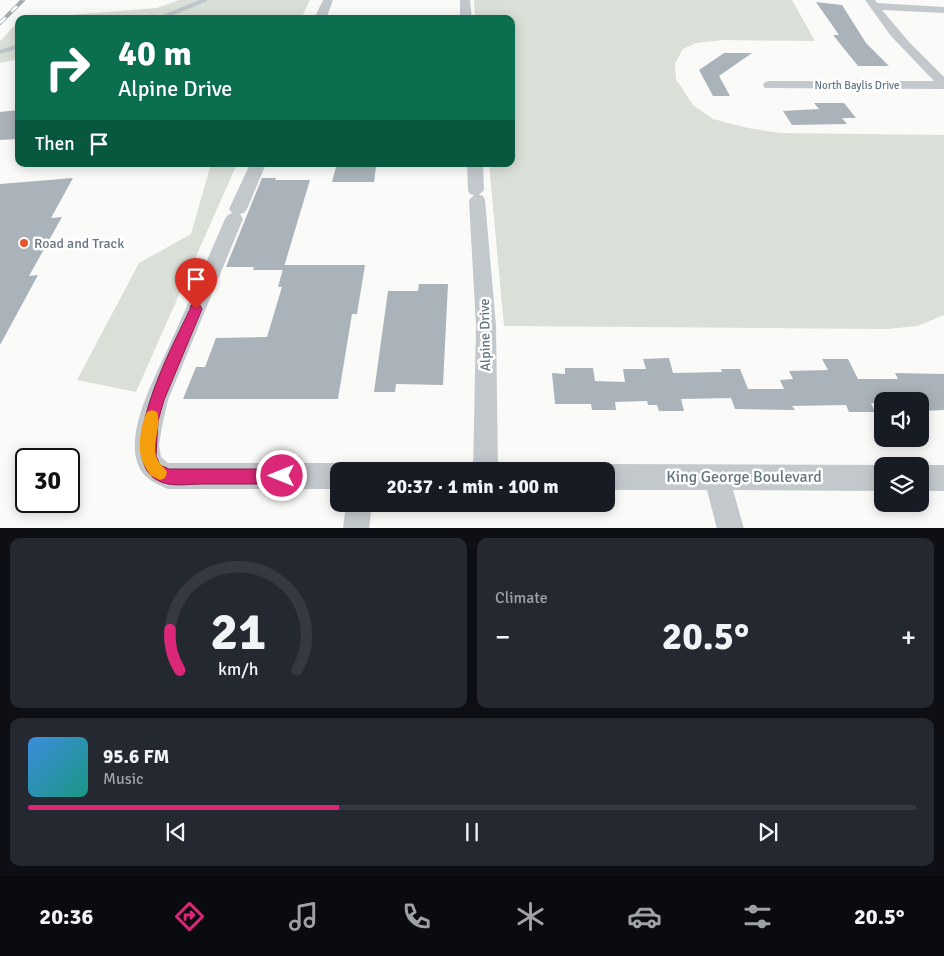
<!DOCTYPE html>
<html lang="en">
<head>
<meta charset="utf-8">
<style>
  body { margin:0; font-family:Signika,sans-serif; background:#242831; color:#f1f3f6; height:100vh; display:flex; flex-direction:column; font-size:19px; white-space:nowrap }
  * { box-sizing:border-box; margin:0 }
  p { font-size:16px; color:#9ea1a6 }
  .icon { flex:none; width:28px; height:28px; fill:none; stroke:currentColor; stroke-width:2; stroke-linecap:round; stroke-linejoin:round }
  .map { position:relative; height:528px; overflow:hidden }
  .side { display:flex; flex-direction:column; gap:10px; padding:10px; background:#0d0f14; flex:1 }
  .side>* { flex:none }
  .hud { position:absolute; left:15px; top:15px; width:500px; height:152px; border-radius:10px; box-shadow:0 2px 12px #0003; background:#0b6e4f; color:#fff; overflow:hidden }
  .tools { position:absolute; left:874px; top:392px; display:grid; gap:10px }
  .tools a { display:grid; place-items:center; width:55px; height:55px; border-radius:10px; background:#171b24; box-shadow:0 2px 12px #0003; font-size:25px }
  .speed { position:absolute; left:15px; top:448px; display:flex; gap:10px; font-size:25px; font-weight:700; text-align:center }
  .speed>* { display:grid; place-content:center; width:65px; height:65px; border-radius:50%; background:#171b24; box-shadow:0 2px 12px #0003; line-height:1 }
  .speed .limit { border:2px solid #111; border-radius:8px; background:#fff; color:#111 }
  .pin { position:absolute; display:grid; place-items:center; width:42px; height:42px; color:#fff; margin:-51px -21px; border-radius:50% 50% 50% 0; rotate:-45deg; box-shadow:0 0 5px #0007 }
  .pin .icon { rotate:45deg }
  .me { position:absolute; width:55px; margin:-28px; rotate:270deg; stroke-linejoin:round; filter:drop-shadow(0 0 4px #0008) }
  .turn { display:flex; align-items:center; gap:18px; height:105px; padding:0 20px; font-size:22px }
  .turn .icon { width:65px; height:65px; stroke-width:2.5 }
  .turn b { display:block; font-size:35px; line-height:42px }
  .then { display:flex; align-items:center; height:48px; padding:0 20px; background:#0003; gap:10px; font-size:19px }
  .big { font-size:38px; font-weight:700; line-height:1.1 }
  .side .card { flex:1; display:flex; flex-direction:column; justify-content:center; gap:8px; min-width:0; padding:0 18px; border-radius:10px; background:#242831 }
  .side .dial { align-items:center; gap:0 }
  .dial svg { height:130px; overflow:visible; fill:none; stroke:#363941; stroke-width:7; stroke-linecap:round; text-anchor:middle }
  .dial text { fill:#f1f3f6; stroke:none }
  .song { display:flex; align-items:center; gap:15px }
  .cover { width:60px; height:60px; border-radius:8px; background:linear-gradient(135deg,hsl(210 70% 55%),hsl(170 70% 35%)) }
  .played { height:5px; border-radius:2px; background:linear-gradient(90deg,#db2777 35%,#363941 35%) }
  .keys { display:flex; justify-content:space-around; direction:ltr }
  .heat { display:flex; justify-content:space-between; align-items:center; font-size:28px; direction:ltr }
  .side .tiles { flex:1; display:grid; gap:10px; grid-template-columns:1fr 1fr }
  .card:last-child { grid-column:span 2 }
  .trip { position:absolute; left:330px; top:462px; width:285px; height:50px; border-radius:10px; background:#171b24; box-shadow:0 2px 12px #0003; font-weight:700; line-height:50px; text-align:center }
  .tabs { display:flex; height:80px; justify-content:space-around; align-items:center; background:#090b0e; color:#9ea1a6 }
  .tabs .icon { width:35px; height:35px }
  .tabs .active { color:#db2777 }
  .tabs b { font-size:22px; color:#f1f3f6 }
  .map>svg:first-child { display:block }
</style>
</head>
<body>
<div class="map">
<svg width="944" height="529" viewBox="0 0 944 529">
  <rect width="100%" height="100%" fill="#fafaf8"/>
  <path fill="#dadfd7" d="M179,0h131l-9,19h-280l136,-11z
    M474,0h318l23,41 -92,-1 -27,3 -13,6 -8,14 1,16 17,26 20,14 35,9 32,5 164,2v180l-26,11 -32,3 -382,-3 -15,-162h22v-145h-36z
    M19,21v38l-19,4v-22z
    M211,164h26l-101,228 -59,-12 62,-117 52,-29z"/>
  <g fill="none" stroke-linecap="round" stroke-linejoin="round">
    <path stroke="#bbc7cb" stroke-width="4" d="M158,19l47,-19
      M0,52l19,-6"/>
  </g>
  <path fill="#aab3b9" d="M816,2l26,3 24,38 23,23h-31l-25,-31h6z
    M724,53h28l-33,23 11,20h-17l-14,-26z
    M814,103h30l12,15h-14l5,6 -55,1 -9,-14 36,-2z
    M19,110v29l-19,1v-28z
    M355,165l21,2 -2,15h-42l4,-15z
    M73,178l-22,40 11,-1 -33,59 9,-1 -38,70v-161z
    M262,178h14l-1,2h35l-27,90h-30l1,-3h-28z
    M284,265h81l-8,49h-5l-14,85h-155l13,-32h9l11,-29 51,-1 15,-50h-4z
    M419,284h29l-5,101 -47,-1 -1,8h-21l14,-101h30z
    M669,358l4,15 49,-1 -1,-3h19l8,20h36l-4,-9 13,-1 -4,-8 39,-1 -6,-11h26l10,20h40l-3,-6 49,1v36l-24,1v-10h-38v2h-11l4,9h-26l-3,-7 -54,1 3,4 -60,-1 -4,-11 -50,1 3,12h-25l-2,-6h-9l-1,-4 -32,1 1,8h-24l-1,-6h-36l-3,-31 13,1v-6h28l2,13 30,1 -2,-13h23l-3,-10z"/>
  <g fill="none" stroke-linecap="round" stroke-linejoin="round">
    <path fill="#c3c8cc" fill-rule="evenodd" d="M323,0h10l-7,19h-12z
      M460,0h10l2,19h-12z
      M865,0h10l2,3 67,4v6l-62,-3 27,32 35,35v12l-179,-1 -2,-3 2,-3 5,-1h164l-43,-45z
      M250,164h16l-19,45 -3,4 -4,1 3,5 -75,181 -6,26 -3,19 2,12 7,6h171l9,4 2,4h-11v18h-171c-19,-8 -30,-14 -33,-37 -3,-36 24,-82 38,-115 18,-39 35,-79 52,-118l3,-4 4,-2 -3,-4z
      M467,164h16l1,26 -5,5 4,1 2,4 11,126 2,145h-25l3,-145 -7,-126 5,-5 -4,-1 -2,-4z
      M606,464l276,1 2,1h-2v25l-149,-1 11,39h-27l-10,-39h-101v-19h-10l1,-3z
      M920,465h24v26h-24v-25h-2z
      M346,504h26l-3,25h-26z"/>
    <g stroke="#a2aab0" stroke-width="4">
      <path id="rail" d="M0,23l23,-23"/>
    </g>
    <use href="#rail" stroke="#fff" stroke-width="2.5" stroke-dasharray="8" stroke-linecap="butt"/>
  </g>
  <path fill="#db2777" stroke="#8e194d" d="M196,304l4,1 2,4 -38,91 -6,21 -2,35 4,9 9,4h113l5,2 2,5 -2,6 -5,2c-27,0 -54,0 -80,0 -11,0 -24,2 -34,0 -65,-13 7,-142 22,-175l1,-4z"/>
  <path fill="#f59e0b" d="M152,410l5,2c5,13 -5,30 -1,44 2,8 8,10 11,16l-2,6 -5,2 -10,-5c-3,-6 -8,-12 -9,-18 -3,-13 0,-33 6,-45z"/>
  <circle fill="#e4572e" stroke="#fff" stroke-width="2" cx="24" cy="243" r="5"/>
  <g text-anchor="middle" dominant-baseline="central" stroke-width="5" stroke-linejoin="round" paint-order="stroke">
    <g font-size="11" fill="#657683" stroke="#fff">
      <text x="857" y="85">North Baylis Drive</text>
    </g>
    <g font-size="14" fill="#657683" stroke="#fff" text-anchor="start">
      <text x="34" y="243">Road and Track</text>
    </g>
    <g font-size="14" fill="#657683" stroke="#fff">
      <text transform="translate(485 335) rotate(-91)">Alpine Drive</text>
    </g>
    <g font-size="16" fill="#657683" stroke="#fff">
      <text x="744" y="477">King George Boulevard</text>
    </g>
  </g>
</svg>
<div class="tools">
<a><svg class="icon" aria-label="sound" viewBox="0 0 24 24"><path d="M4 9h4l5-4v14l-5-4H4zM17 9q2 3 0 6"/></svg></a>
<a><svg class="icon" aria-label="layers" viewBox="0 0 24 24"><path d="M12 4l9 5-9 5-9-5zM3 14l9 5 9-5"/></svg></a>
</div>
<div class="speed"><div class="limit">30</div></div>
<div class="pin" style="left:196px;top:309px;background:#d93025"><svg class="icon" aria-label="arrive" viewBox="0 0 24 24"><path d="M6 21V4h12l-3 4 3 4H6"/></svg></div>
<svg class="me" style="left:282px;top:476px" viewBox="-20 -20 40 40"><circle r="17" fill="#db2777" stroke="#fff" stroke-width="3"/><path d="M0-11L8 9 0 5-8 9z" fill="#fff"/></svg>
<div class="trip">20:37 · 1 min · 100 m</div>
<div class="hud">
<div class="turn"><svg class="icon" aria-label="right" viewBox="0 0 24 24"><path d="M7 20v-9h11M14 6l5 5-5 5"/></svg><div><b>40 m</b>Alpine Drive</div></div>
<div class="then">Then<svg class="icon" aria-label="arrive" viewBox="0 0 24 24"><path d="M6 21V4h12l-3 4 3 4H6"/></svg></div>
</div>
</div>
<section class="side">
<div class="tiles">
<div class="card dial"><svg viewBox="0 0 100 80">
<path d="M14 69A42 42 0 1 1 86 69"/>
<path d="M14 69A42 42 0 0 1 8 44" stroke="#db2777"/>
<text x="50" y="56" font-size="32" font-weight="700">21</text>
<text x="50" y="72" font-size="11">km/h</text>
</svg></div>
<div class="card"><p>Climate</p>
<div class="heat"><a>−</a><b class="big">20.5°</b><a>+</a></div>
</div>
<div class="card">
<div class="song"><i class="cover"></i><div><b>95.6 FM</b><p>Music</p></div></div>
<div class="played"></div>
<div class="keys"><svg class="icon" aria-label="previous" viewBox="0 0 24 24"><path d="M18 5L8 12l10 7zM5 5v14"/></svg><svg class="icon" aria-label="pause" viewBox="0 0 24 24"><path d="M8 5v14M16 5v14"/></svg><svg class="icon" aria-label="next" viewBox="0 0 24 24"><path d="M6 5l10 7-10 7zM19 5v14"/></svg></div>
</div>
</div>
</section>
<nav class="tabs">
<b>20:36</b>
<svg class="icon active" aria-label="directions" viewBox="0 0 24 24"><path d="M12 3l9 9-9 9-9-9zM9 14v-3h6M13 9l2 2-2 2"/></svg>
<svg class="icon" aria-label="music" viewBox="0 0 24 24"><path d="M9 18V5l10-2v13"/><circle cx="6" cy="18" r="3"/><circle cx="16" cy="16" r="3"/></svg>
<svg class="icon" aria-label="phone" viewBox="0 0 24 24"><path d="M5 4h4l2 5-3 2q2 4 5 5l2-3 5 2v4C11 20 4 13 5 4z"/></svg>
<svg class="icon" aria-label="climate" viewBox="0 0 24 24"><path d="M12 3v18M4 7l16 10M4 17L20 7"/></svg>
<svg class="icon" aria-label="car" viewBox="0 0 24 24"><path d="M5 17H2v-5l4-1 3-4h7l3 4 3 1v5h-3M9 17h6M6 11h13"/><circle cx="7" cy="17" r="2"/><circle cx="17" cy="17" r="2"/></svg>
<svg class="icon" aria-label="filters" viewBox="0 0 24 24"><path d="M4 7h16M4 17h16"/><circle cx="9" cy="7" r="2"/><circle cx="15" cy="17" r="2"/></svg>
<b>20.5°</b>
</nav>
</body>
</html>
